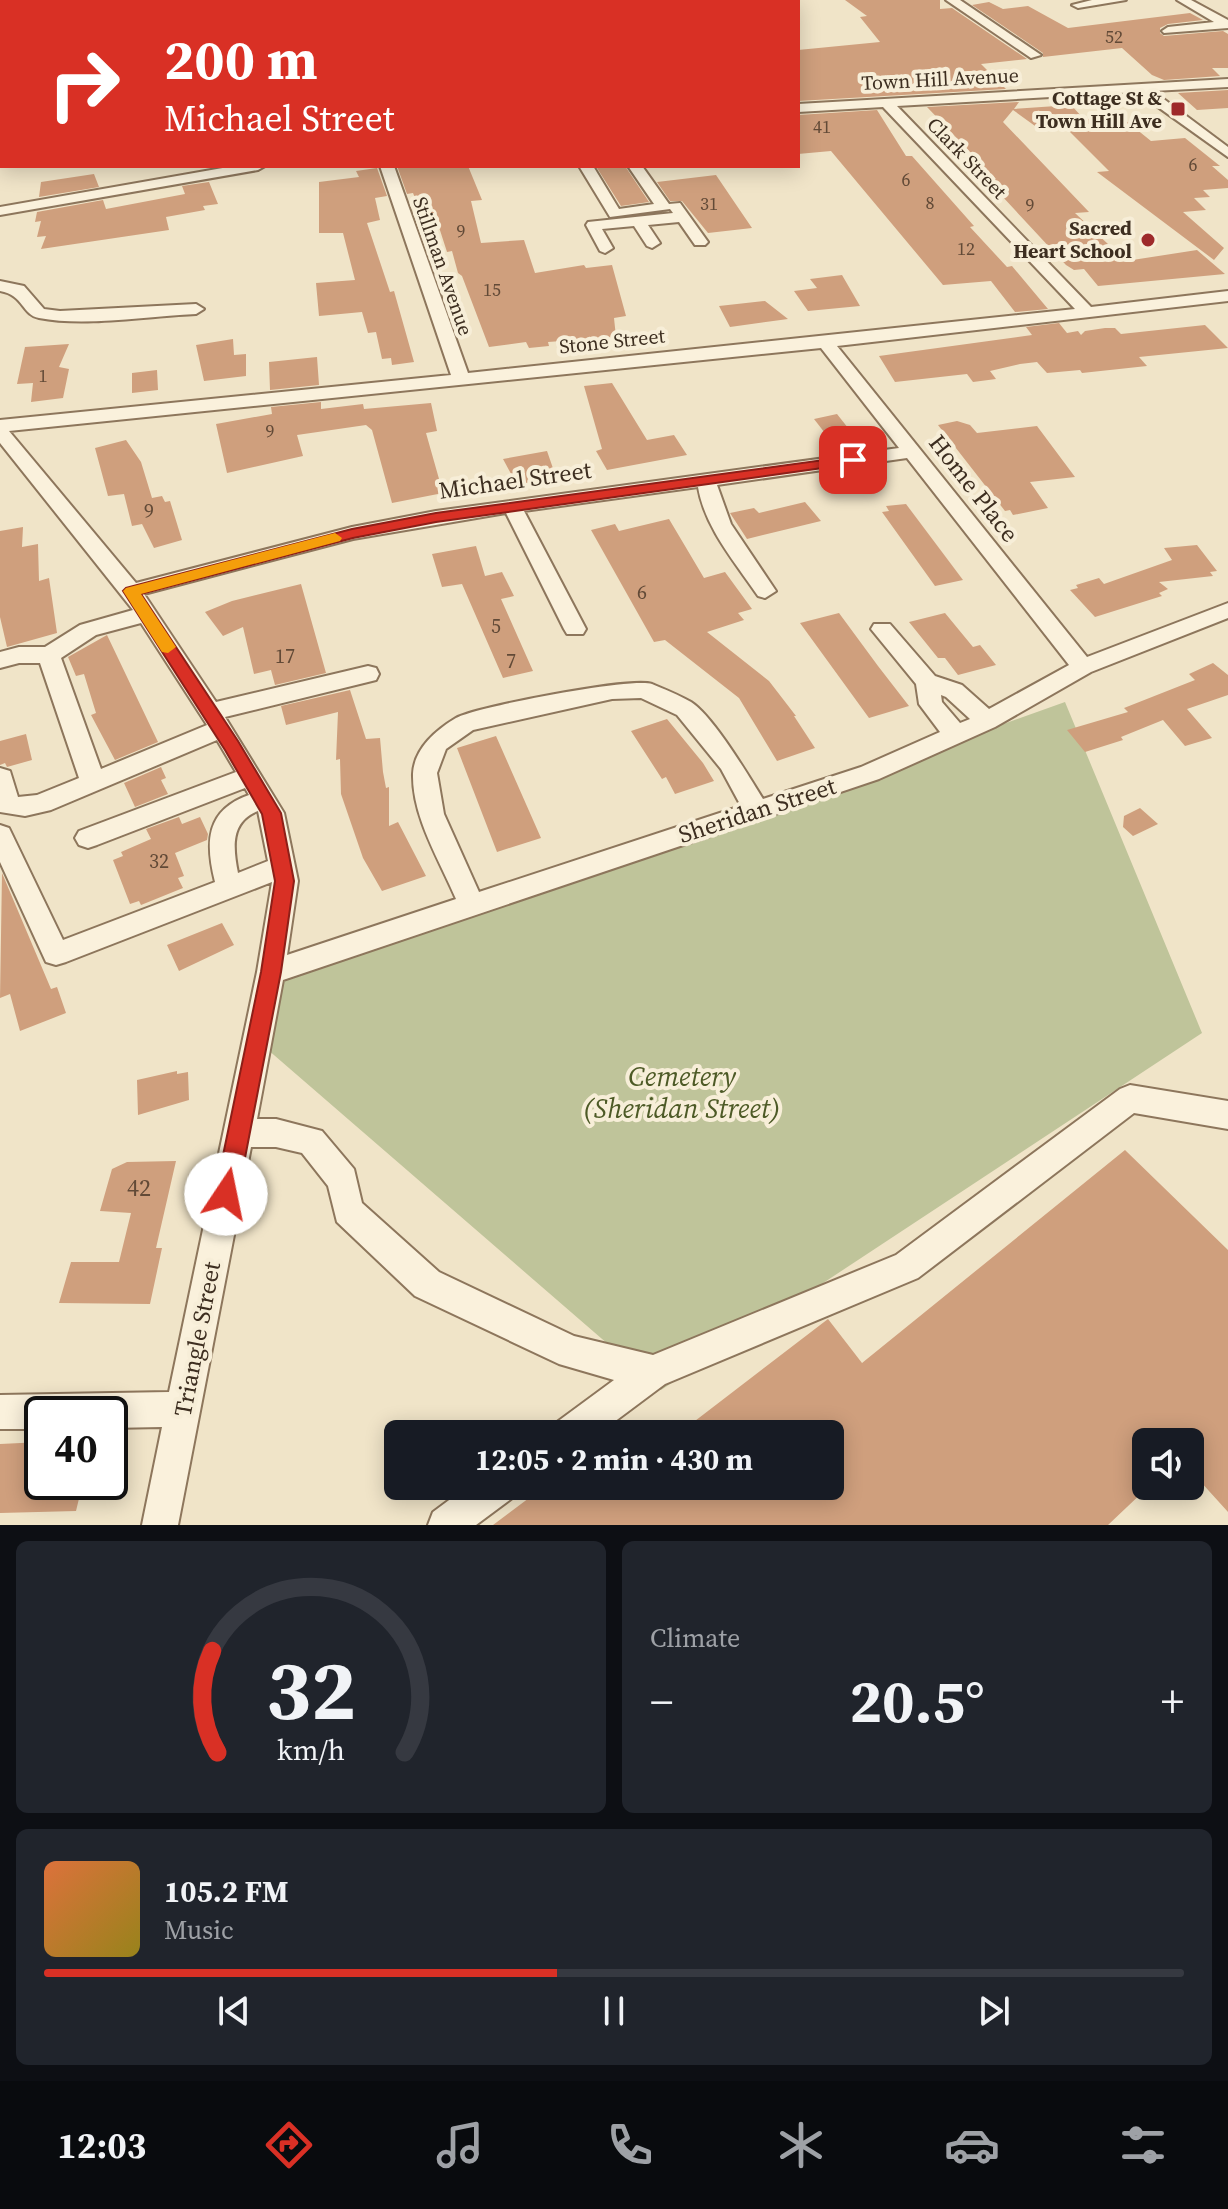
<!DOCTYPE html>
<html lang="en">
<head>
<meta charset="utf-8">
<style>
  body { margin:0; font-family:"Source Serif 4",serif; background:#20242c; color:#f1f3f6; height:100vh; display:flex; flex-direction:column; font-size:30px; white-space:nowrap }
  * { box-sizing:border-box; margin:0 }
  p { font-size:26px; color:#9ea1a6 }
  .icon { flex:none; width:44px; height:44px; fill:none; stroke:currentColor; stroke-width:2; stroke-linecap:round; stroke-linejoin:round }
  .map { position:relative; height:1525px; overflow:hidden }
  .side { display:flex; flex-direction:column; gap:16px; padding:16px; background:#0d0f14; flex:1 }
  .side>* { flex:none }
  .banner { position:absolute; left:0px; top:0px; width:800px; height:168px; box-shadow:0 4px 20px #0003; background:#d93025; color:#fff; overflow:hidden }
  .tools { position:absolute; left:1132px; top:1428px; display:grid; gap:16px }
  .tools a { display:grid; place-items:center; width:72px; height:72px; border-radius:12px; background:#171b24; box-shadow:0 4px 20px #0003; font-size:40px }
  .speed { position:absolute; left:24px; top:1396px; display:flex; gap:16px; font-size:40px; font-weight:700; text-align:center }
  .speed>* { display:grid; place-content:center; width:104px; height:104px; border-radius:50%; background:#171b24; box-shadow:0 4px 20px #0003; line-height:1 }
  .speed .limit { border:4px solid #111; border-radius:12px; background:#fff; color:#111 }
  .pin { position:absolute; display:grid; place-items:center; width:68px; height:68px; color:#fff; margin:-34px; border-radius:16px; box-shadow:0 4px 12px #0006 }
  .me { position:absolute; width:88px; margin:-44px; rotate:11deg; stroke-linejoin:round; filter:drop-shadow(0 0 6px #0008) }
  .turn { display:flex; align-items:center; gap:28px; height:168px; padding:0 32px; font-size:36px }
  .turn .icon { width:104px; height:104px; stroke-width:2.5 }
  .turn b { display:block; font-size:56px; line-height:68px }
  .big { font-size:60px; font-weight:700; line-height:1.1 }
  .side .tile { flex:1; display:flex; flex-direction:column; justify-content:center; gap:12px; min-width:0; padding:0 28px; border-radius:12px; background:#20242c }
  .side .dial { align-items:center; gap:0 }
  .dial svg { height:208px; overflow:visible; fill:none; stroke:#363941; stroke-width:7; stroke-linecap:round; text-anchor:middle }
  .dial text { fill:#f1f3f6; stroke:none }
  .song { display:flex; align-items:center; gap:24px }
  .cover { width:96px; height:96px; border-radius:12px; background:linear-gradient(135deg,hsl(20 70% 55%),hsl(50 70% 35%)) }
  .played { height:8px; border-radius:4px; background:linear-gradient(90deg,#d93025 45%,#363941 45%) }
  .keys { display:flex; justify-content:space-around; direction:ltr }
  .heat { display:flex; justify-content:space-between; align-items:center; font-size:44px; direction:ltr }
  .side .tiles { flex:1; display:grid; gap:16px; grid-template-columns:1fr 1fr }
  .tile:last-child { grid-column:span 2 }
  .trip { position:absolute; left:384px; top:1420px; width:460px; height:80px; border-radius:12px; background:#171b24; box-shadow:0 4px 20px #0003; font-weight:700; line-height:80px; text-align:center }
  .tabs { display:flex; height:128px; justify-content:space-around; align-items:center; background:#090b0e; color:#9ea1a6 }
  .tabs .icon { width:56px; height:56px }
  .tabs .current { color:#d93025 }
  .tabs b { font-size:36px; color:#f1f3f6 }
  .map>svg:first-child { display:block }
</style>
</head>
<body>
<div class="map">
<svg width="1228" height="1525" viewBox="0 0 1228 1525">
  <rect width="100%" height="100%" fill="#f0e4c8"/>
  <path fill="#bfc49a" d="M1065,702l137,331 -541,357 -394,-341 14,-80 132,-34z"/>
  <path fill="#cf9f7d" d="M845,0h95v9l12,-1 75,51 -46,5 25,25 -208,12v-51l82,-8 -20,-25 7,-1z
    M989,2l14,7 25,-3 40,22 122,-15 13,7 -35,4 -8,4v5l4,3 59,-5 5,3v34h-16l8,8 -56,4 -12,-5 -30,-27 -79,9v-4l-71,-48z
    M1228,90v18l-31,2 -19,-17z
    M1019,102l-5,7 57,-4 12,13 37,-2 31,25 34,-3 35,28h-8l16,14v8l-25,2 7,7 -16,1 12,12 -23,2 41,36 -10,12 -117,-88 12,-1 -42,-42 -25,2 -29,-21 -10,12 86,90 -14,1 51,48 71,-11 28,24 -127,12 -14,-17 -10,1 -8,-5 -79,-85 9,-1 -69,-72z
    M877,110l29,46h6l62,70 -4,1 37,40 5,-1 36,43 -33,3 -24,-31 -48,4 -112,-134 -33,3v-39z
    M397,166h71l14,34 -11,1 10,42 43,-3 11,33 49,-8 2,3 26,-3 14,51 -12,2 2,19 -68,5 1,4 -20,2 -3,-6 -37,5 -27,-71 -4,-3 -6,-22 -5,1 -10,-31 -12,1 -12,-29 -6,1z
    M609,166h16l24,36 -28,4 -24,-38z
    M377,168l10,28 -12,2 5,22 -13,3 23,69 4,-1 20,71 -22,3 -1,-7 -9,1 -6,-27 -8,1 -6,-21 -43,4 -3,-33 39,-3 -12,-47h-24v-51l40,-5 -3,-6z
    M94,174l5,13 -60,10 2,-15z
    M716,175l21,31 15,22 -44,5 -26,-32h-12l-13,-19z
    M209,182l9,22 -15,2 2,4 -39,7 3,13 -128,19 5,-13 -9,1 4,-16 -6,1 2,-10 66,-12 3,9 79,-15 -3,-8z
    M842,275l18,31 -52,5 -14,-20 23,-3 -7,-9z
    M765,301l23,18 -58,8 -11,-21z
    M1059,323l8,10 11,-2 3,4 4,-4 20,-3h10l6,6 84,-9 23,23 -89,9 8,9 -65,7 -2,-3 -33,3 -10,-11 -17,2 -30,7 6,8 -23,3 -6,-8 -72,8 -16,-26 153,-21 -6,-8z
    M233,339l1,16 12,-1v22l-42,5 -8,-36z
    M69,344l-10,23 10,2 -6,29 -32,4 2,-19 -16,1 8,-37z
    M317,357l2,28 -49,5 -1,-28z
    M157,370l1,20 -26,3v-20z
    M612,383l35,57 27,-5 13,20 -80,15 -11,-19 6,-2 -18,-63z
    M321,402v7l42,-5 1,5 67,-6 6,28 -11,2 17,60 -51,10 -20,-73 -6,-5 -69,10 6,21 -76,17 -11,-49 56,-10 -1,-7z
    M837,414l15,19 -24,4 -14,-18z
    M957,421l13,4 7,8 60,-7 38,51 -45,5 18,26 -35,7 -3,-5 -5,1 -67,-86z
    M126,440l15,22 11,36 10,-2 3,6 5,-1 12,39 -28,8 -12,-24 -10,2 -8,-32 -16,2 -13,-48z
    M547,451l9,26 -39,8 -14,-26z
    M805,502l16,19 -74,18 -17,-26 24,-5 5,5z
    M906,504l57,76 -28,6 -53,-74 7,-1 -3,-5z
    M669,519l35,59 21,-6 27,37 -14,4 6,7 -37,12 62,49 27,35h-2l21,32 -38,13 -38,-63 -74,-58 -11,2 -63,-112 24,-6 4,7z
    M23,527l-1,20 16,-3 1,37 10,-3 8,55 -50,14 -7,-30v-86z
    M1197,545l20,26 -7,1 3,4 -54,6 9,7 -9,4 3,3 -67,21 -25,-27 8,-2 -2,-3 23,-7 5,6 68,-24 -8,-12z
    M476,546l9,30 17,-4 12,24 -13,3 32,72 -30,7 -41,-94 -20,3 -10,-33z
    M301,584l25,89 -51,12 -4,-15 -17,4 -11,-47 -20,9 -18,-24 27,-11z
    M839,613l39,53 31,40 -40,12 -69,-95z
    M945,613l28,34 7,-2 16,20 -38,10 -13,-17h-7l-29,-36z
    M107,635l51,107 -43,18 -24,-45 5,-2 -12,-39 -8,2 -8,-19z
    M1213,663l15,12v20l-41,14 25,29 -27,8 -22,-26 -42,17 2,3 -38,12 -18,-22 61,-18 -4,-4 71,-28 -6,-6z
    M350,690l16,49 14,-1 3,34 3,16 3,-1v39l9,-4 28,54 -44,15 -19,-33 -22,-64 -1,-35 -4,1 2,-48 -52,13 -5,-19z
    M667,719l36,44 11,18 -39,13 -9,-17 -4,2 -31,-48z
    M26,734l6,26 -25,7 -2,-4 -5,2v-24z
    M496,736l45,102 -44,14 -40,-104z
    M161,767l5,11 -5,2 7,14 -33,13 -11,-24z
    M1140,808l18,16 -25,12 -10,-9 1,-11z
    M179,817l3,7 18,-7 8,17 -1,6 -32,13 9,23 -6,2 5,10 -42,17 -2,-4 -9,3 -17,-44 10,-4 -2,-4 30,-13 -5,-10z
    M2,873l49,116 6,-2 9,26 -46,18 -10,-37 -10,4z
    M222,923l12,22 -55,26 -12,-26z
    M177,1071v3l11,-2 1,28 -51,15 -1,-35z
    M1125,1150l103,100v262l-38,-42v-28h-44v47l-38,36h-615l52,-39h285v-52h-152l150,-115 34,44z
    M176,1161l-20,87h6l-12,56 -91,-1 12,-41h48l12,-49 -31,-2 12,-42 15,-7z
    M42,1442v40h41l-7,29 -76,2v-69z"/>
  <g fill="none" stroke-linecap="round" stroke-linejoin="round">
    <g stroke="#8d765c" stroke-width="4">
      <path id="minor" d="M104,0h12v1l-11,1z
        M226,0h12l1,2h-12z
        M946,0h14l81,55 -10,3z
        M1092,0h34l-48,8 -6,-3z
        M1177,0h14l37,20v8l-64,5 -2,-2 6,-4 46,-5z
        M2,56v8l-2,1v-8z
        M1228,79v8l-75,4 75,56v10l-91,-65 -240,14 194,201 137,-16v10l-391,45 250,311 141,-54v15l-137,54 -96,55 -116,52 -596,201 -26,139h19l46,12 32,38 8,34 77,69 135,64 79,19 243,-100 224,-166 10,-4 98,16v28l-94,-16 -216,165 -253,106 -67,50h-47l6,-12 57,-42 -55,-16 -144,-68 -78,-74 -9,-36 -26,-33 -26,-6h-25l-73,378h-36l20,-98 -52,1v-14h-68v15h-42v-34l169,-3 88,-420 15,-90 -206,80 -10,3 -10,-3 -46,-100v-37l9,3 54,112 152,-58c-10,-40 -9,-72 34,-87l-4,-7 -148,57 -9,3 -9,-3 -4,-7 4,-7 157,-59 -19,-32 -166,70 -26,6 -25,-4v-44l10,3 8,26 19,-2 42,-17 -39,-115h-21l-19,5v-16l19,-5h26l35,-22 53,-15 -133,-167v-23l451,-45 -71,-209h14l74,207 607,-64 -192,-202 -85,5v-8zM821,348l78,100 -463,63 -84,16 -216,56 -127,-152zM907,458l162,207 -80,44 -27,-24 -27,-9 -45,-52h-16l-3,5 45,55 3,20 21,28 -79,35 -98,32c-15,-24 -50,-83 -72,-97 -12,-7 -27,-13 -39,-18 -20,-7 -177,23 -196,34 -20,12 -42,31 -43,56 -1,43 27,87 43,125l-169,56 11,-74 -14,-68 -59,-96 143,-35 8,-2 3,-6 -3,-6 -8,-2 -152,36 -72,-108 209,-55 153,-26 58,116 3,5h16l3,-5 -62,-118 174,-24c7,41 37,75 60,109l7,2 11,-7 -45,-67 -14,-39zM141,623l66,102 -106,44 -40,-111 35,-23zM941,695l5,2 24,22 -10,4 -18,-21zM641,698l36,17 44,54 20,37 -262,86 -35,-78 -7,-41 9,-24 27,-19 139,-31zM258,811l10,50 -30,12c-5,-25 -8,-51 20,-62z
        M0,154h2v8h-2z
        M234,166h31l-7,4 -258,45v-8z
        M579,166h14l26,43 35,-5 -26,-38h14l27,38 11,-1 28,39 -3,3h-10l-16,-23 -31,3 12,18 -8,5 -5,-2 -13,-20 -32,3 11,19 -8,5 -5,-2 -14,-26 2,-3 85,-9 -3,-4 -60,8z
        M0,281l24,5 20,23 16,2 136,-7 8,5 -8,5c-46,2 -112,13 -157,4 -17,-3 -15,-23 -39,-27z
        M468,1486h48l-5,13 -35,26h-48l5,-13z"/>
    </g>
    <g stroke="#5b4430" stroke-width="4">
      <path id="major" d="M2,13v10l-2,1v-10z"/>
    </g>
    <path stroke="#8d765c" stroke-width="3" stroke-dasharray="3 2" stroke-linecap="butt" d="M29,2l15,-2"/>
    <use href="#minor" fill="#faf1dc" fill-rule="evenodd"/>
    <use href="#major" fill="#f3d9a0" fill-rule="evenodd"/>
  </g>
  <path fill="#d93025" stroke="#8d1f18" stroke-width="2" d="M853,456l7,4 -2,3 -422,59 -83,16 -212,56 97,147 43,72 13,68 -13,91 -43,222 -3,9 -9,3 -8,-3 -3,-9 46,-222 14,-91 -13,-67 -37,-64 -102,-159 3,-3 226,-59 84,-16z"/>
  <path fill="#f59e0b" d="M335,533l7,5 -2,3 -199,53 35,53 -8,6 -6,-1 -39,-61 3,-3z"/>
  <g fill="#9e2a2b" stroke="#f7eed8" stroke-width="3">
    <rect x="1170" y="101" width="16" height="16" rx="4"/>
    <circle cx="1148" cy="240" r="8"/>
  </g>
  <g text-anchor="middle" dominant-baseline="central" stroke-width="8" stroke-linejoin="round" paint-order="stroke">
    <g font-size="18" fill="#624a37">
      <text x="1114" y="36">52</text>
      <text x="822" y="126">41</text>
      <text x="1193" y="164">6</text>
      <text x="906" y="179">6</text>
      <text x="930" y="202">8</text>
      <text x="709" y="203">31</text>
      <text x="1030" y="204">9</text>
      <text x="461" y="230">9</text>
      <text x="966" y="248">12</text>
      <text x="492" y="289">15</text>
      <text x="43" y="375">1</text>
      <text x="270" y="430">9</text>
    </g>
    <g font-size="20" fill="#3d2e20" stroke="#f7eed8">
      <text transform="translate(940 79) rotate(-3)">Town Hill Avenue</text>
      <text transform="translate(967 158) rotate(46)">Clark Street</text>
      <text transform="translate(443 266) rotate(71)">Stillman Avenue</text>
      <text transform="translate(612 341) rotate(-6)">Stone Street</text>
    </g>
    <g font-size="20" font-weight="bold" fill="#3d2e20" stroke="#f7eed8" text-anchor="end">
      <text x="1162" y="98">Cottage St &amp;<tspan x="1162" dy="23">Town Hill Ave</tspan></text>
      <text x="1132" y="228">Sacred<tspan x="1132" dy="23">Heart School</tspan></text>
    </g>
    <g font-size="20" fill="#624a37">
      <text x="149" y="511">9</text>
      <text x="642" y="592">6</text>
      <text x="496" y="626">5</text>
      <text x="285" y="656">17</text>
      <text x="511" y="661">7</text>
      <text x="159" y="861">32</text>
    </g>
    <g font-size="24" fill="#3d2e20" stroke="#f7eed8">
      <text transform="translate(515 480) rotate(-8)">Michael Street</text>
      <text transform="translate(974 488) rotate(52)">Home Place</text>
      <text transform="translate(757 810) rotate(-18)">Sheridan Street</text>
      <text transform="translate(197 1339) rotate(-79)">Triangle Street</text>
    </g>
    <g font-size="24" fill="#624a37">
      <text x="139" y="1187">42</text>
    </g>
    <g font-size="28" font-style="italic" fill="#4d5a26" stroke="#f7eed8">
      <text x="682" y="1076">Cemetery<tspan x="682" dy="32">(Sheridan Street)</tspan></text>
    </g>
  </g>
</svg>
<div class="tools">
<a><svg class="icon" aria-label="sound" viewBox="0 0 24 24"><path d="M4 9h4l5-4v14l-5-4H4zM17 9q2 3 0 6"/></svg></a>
</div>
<div class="speed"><div class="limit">40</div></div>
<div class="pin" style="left:853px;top:460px;background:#d93025"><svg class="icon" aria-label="arrive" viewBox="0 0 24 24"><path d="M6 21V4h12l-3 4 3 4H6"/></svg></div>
<svg class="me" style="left:226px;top:1194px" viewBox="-20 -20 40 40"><circle r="19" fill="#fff"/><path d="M0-13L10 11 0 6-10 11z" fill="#d93025"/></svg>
<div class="trip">12:05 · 2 min · 430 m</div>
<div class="banner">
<div class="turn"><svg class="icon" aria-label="right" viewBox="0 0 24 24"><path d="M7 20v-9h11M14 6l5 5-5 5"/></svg><div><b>200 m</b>Michael Street</div></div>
</div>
</div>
<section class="side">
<div class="tiles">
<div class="tile dial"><svg viewBox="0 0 100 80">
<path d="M14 69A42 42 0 1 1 86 69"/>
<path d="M14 69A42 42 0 0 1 12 30" stroke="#d93025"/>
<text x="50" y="56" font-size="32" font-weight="700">32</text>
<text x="50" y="72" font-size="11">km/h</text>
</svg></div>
<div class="tile"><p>Climate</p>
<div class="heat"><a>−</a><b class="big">20.5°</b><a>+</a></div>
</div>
<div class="tile">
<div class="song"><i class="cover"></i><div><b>105.2 FM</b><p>Music</p></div></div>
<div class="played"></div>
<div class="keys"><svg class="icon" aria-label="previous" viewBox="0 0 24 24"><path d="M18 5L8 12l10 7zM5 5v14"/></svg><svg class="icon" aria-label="pause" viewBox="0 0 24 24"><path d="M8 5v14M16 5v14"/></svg><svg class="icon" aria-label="next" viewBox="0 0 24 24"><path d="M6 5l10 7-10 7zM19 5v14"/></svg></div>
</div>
</div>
</section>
<nav class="tabs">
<b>12:03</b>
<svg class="icon current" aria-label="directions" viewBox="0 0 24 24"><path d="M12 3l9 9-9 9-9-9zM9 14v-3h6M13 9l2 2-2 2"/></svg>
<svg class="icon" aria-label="music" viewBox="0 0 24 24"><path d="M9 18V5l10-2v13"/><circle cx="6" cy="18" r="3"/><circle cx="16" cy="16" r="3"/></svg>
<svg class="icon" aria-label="phone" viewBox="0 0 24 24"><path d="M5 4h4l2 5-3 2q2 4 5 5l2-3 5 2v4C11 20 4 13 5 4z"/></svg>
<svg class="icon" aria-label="climate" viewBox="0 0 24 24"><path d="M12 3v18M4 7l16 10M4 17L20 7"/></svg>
<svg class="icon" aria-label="car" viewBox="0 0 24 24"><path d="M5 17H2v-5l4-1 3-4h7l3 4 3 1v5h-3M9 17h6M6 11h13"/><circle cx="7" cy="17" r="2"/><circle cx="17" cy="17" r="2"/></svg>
<svg class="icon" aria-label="filters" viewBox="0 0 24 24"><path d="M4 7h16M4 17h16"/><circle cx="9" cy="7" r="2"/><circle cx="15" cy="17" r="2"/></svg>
</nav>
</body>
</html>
